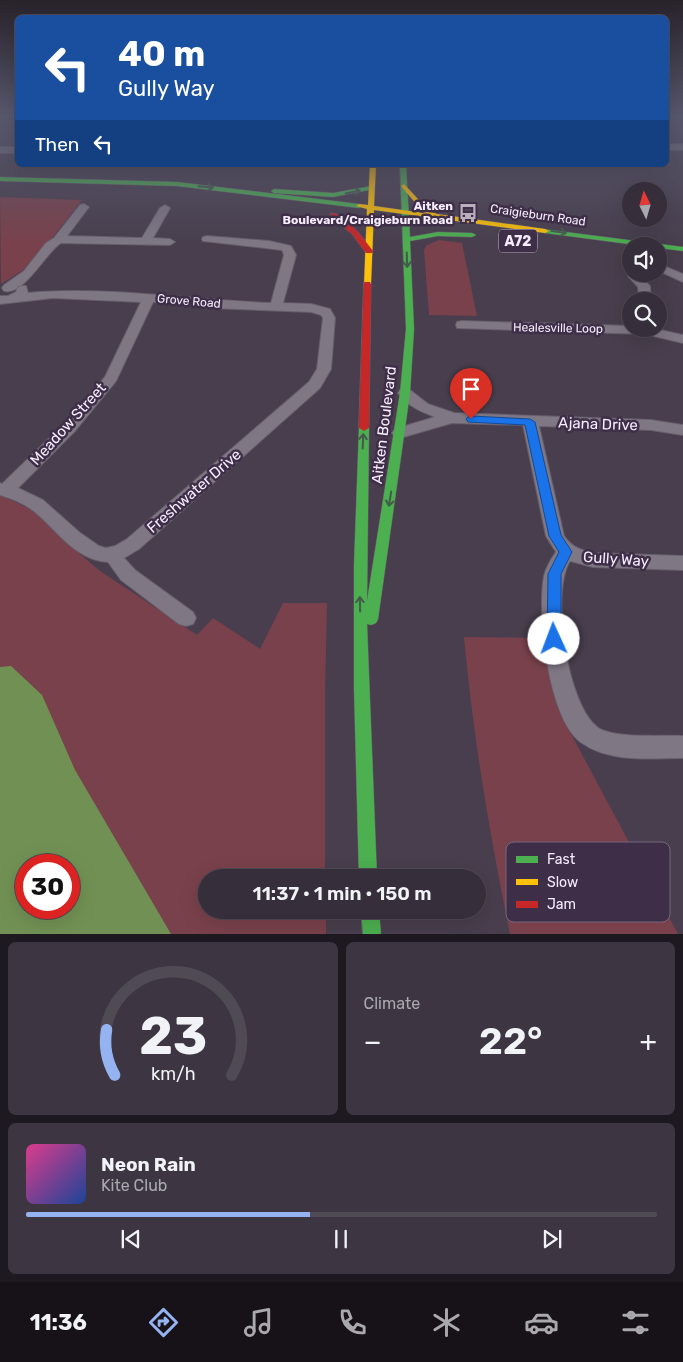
<!DOCTYPE html>
<html lang="en">
<head>
<meta charset="utf-8">
<style>
  body { margin:0; font-family:Rubik,sans-serif; background:#3d3642; color:#f1f3f6; height:100vh; display:flex; flex-direction:column; font-size:19px; white-space:nowrap }
  * { box-sizing:border-box; margin:0 }
  p { font-size:16px; color:#aaa8af }
  .icon { flex:none; width:28px; height:28px; fill:none; stroke:currentColor; stroke-width:2; stroke-linecap:round; stroke-linejoin:round }
  .map { position:relative; height:934px; overflow:hidden }
  .panel { display:flex; flex-direction:column; gap:8px; padding:8px; background:#1e1920; flex:1 }
  .panel>* { flex:none }
  .banner { position:absolute; left:15px; top:15px; width:654px; height:152px; border-radius:8px; box-shadow:0 5px 20px #0002,0 0 0 1px #504a54; background:#1a4fa0; color:#fff; overflow:hidden }
  .needle { width:32px; rotate:355deg }
  .controls { position:absolute; left:622px; top:182px; display:grid; gap:10px }
  .controls a { display:grid; place-items:center; width:45px; height:45px; border-radius:50%; background:#362e3a; box-shadow:0 5px 20px #0002,0 0 0 1px #504a54; font-size:25px }
  .speed { position:absolute; left:15px; top:854px; display:flex; gap:10px; font-size:25px; font-weight:700; text-align:center }
  .speed>* { display:grid; place-content:center; width:65px; height:65px; border-radius:50%; background:#362e3a; box-shadow:0 5px 20px #0002,0 0 0 1px #504a54; line-height:1 }
  .speed .limit { border:8px solid #d22; background:#fff; color:#111 }
  .pin { position:absolute; display:grid; place-items:center; width:42px; height:42px; color:#fff; margin:-51px -21px; border-radius:50% 50% 50% 0; rotate:-45deg; box-shadow:0 0 5px #0007 }
  .pin .icon { rotate:45deg }
  .me { position:absolute; width:55px; margin:-28px; rotate:358deg; stroke-linejoin:round; filter:drop-shadow(0 0 4px #0008) }
  .turn { display:flex; align-items:center; gap:18px; height:105px; padding:0 20px; font-size:22px }
  .turn .icon { width:65px; height:65px; stroke-width:2.5 }
  .turn b { display:block; font-size:35px; line-height:42px }
  .then { display:flex; align-items:center; height:48px; padding:0 20px; background:#0003; gap:10px; font-size:19px }
  .big { font-size:38px; font-weight:600; line-height:1.1 }
  .panel .tile { flex:1; display:flex; flex-direction:column; justify-content:center; gap:8px; min-width:0; padding:0 18px; border-radius:8px; background:#3d3642 }
  .panel .dial { align-items:center; gap:0 }
  .dial svg { height:130px; overflow:visible; fill:none; stroke:#504a54; stroke-width:7; stroke-linecap:round; text-anchor:middle }
  .dial text { fill:#f1f3f6; stroke:none }
  .song { display:flex; align-items:center; gap:15px }
  .cover { width:60px; height:60px; border-radius:8px; background:linear-gradient(135deg,hsl(330 70% 55%),hsl(220 70% 35%)) }
  .played { height:5px; border-radius:2px; background:linear-gradient(90deg,#95b2f1 45%,#504a54 45%) }
  .keys { display:flex; justify-content:space-around; direction:ltr }
  .heat { display:flex; justify-content:space-between; align-items:center; font-size:28px; direction:ltr }
  .panel .tiles { flex:1; display:grid; gap:8px; grid-template-columns:1fr 1fr }
  .tile:last-child { grid-column:span 2 }
  .trip { position:absolute; left:198px; top:869px; width:288px; height:50px; border-radius:25px; background:#362e3a; box-shadow:0 5px 20px #0002,0 0 0 1px #504a54; font-weight:600; line-height:50px; text-align:center }
  .tab-bar { display:flex; height:80px; justify-content:space-around; align-items:center; background:#161217; color:#aaa8af }
  .tab-bar .icon { width:35px; height:35px }
  .tab-bar .active { color:#95b2f1 }
  .tab-bar b { font-size:22px; color:#f1f3f6 }
  .map>svg:first-child { display:block }
</style>
</head>
<body>
<div class="map">
<svg width="683" height="935" viewBox="0 0 683 935">
  <rect width="100%" height="100%" fill="#483e4d"/>
  <path fill="#79414b" fill-rule="evenodd" d="M0,197l82,3 -51,65 -30,19z
    M439,240l23,3 15,73 -48,-1 -5,-65 3,-5z
    M0,495l34,16 11,8 29,30 26,22 97,64 16,-17 47,31 23,-46h44l-2,93v181l-119,1v32h120v24h-326zM26,865h43v43h-43z
    M464,637l81,1 17,79 116,217h-168c-20,-98 -37,-197 -46,-297z"/>
  <path fill="#719154" fill-rule="evenodd" d="M11,666l31,29 33,75 96,164h-171v-267zM26,865h43v43h-43z"/>
  <g fill="none" stroke-linecap="round" stroke-linejoin="round">
    <g stroke="#665e6b" stroke-width="2">
      <path id="street" d="M0,115h18v2h-18z
        M666,144h17v6h-17z
        M0,147h18v6h-18z
        M84,204l5,3 -22,29 75,2 18,-30 5,-3 5,3 -17,30 17,1 5,3 -5,3 -109,-2c-16,10 -37,53 -57,48l-2,-3 2,-3 20,-14 22,-28 8,-5 26,-33z
        M207,236l62,5 22,5 5,9 -13,48 28,1 19,5 5,9 -4,51 -11,19 -181,161 -15,9 11,12 58,42 3,6 -3,6 -7,2 -7,-2 -58,-44 -13,-18c-33,-2 -50,-31 -73,-50 -10,-8 -22,-13 -35,-17v-12l2,1 62,-60 41,-47 36,-75 -88,-4 -53,6v-8h8l8,-4 2,-6h8l2,7c78,-7 164,7 243,10l13,-48 -2,-5 -79,-9 -1,-2 1,-2zM153,302l32,2 25,4 101,4 10,3 2,3 -6,51 -8,13 -182,157 -12,7 -9,2 -7,-2 -20,-14 -36,-32 -25,-12 56,-56 42,-51z
        M659,264l24,10v8l-24,-11z
        M630,274h8l12,12 1,15h-12l-1,-14 -10,-11z
        M462,321l169,5v3h25l27,6v8l-38,-9 -188,-6 -1,-3 1,-3z
        M405,389l5,1 18,14 26,9 197,7 32,5v10l-32,-5 -112,-4 25,110c8,11 16,14 29,17l90,3v14l-90,-3 -23,-6c-20,31 -3,143 27,166 15,12 66,8 86,9v22c-32,0 -73,5 -101,-15 -34,-23 -45,-129 -38,-167 2,-8 7,-17 12,-24l-10,-16 -23,-111 -71,-2 -52,15 -5,-1 -3,-4 3,-4 40,-12c-13,-5 -28,-11 -37,-24l2,-3z"/>
    </g>
    <g stroke="#665e6b" stroke-width="1">
      <path id="fast" d="M400,165h6l4,72 28,-5 34,1 4,2 -4,2 -34,-1 -28,5 4,88 -4,64 -32,226 -2,4 -5,2 -4,-1 10,254h-18l-5,-190v-122l5,-138 5,-3 5,3 -2,173 33,-208 6,-64z
        M0,177l177,5 182,22 3,2 -3,2 -182,-22 -177,-5z
        M372,186l2,1v2l-41,8 -59,-4 -3,-2 3,-2 59,4z
        M542,229l141,18v4l-24,-3v-2h-15l-99,-13 -4,-2z
        M361,910h18l2,25h-18z"/>
    </g>
    <g stroke="#665e6b" stroke-width="1">
      <path id="slow" d="M370,165h6l-2,41 50,7 -23,-27 3,-2 25,27 8,3 108,15 4,2 -4,2 -171,-23 -3,74 -1,2h-6l3,-77 -11,-3 3,-2 9,1z"/>
    </g>
    <g stroke="#665e6b" stroke-width="1">
      <path id="jam" d="M331,213c14,0 34,27 42,38l-1,2h-6l-14,-19 -21,-17z
        M364,282h6l1,2 -2,144 -5,3 -5,-3z"/>
    </g>
    <use href="#street" fill="#7f7784" fill-rule="evenodd"/>
    <use href="#fast" fill="#4caf50" fill-rule="evenodd"/>
    <use href="#slow" fill="#ffc107" fill-rule="evenodd"/>
    <use href="#jam" fill="#c62828" fill-rule="evenodd"/>
  </g>
  <defs><path id="oneway-shaft" d="M-6 0H5M1.5-3L5.5 0L1.5 3" fill="none" stroke-width="1.6" stroke-linecap="round" stroke-linejoin="round" transform="scale(1.25)"/></defs>
  <g stroke="#435b4b">
    <use href="#oneway-shaft" transform="translate(206 187) rotate(5)"/>
    <use href="#oneway-shaft" transform="translate(353 192) rotate(-11)"/>
    <use href="#oneway-shaft" transform="translate(559 232) rotate(8)"/>
    <use href="#oneway-shaft" transform="translate(407 260) rotate(88)"/>
    <use href="#oneway-shaft" transform="translate(363 441) rotate(-88)"/>
    <use href="#oneway-shaft" transform="translate(390 499) rotate(99)"/>
    <use href="#oneway-shaft" transform="translate(360 604) rotate(-91)"/>
  </g>
  <linearGradient id="sky" x2="0" y2="1"><stop stop-color="#28222a"/><stop offset="0.47" stop-color="#58586d"/><stop offset="1" stop-color="#58586d" stop-opacity="0"/></linearGradient>
  <rect width="683" height="246" fill="url(#sky)"/>
  <path fill="#1a73e8" stroke="#114b97" d="M471,416l59,3 5,3 26,113 11,17 -11,22v65l-2,4 -5,2 -5,-2 -2,-4 1,-65 11,-22 -10,-16 -24,-111 -57,-3 -2,-3 2,-2z"/>
  <defs>
    <g id="bus-bare" transform="scale(1.5)"><path d="M-5-6H5V4H4V6H2V4H-2V6H-4V4H-5ZM-3.5-4V0h7V-4ZM-3.5 1.2v1.5H-2V1.2ZM2 1.2v1.5H3.5V1.2Z" fill="#b9afbf" stroke="#3e2e48" stroke-width="2.5" paint-order="stroke"/></g>
  </defs>
  <g fill-rule="evenodd">
    <use href="#bus-bare" x="468" y="213"/>
  </g>
  <g text-anchor="middle" dominant-baseline="central" stroke-width="5" stroke-linejoin="round" paint-order="stroke">
    <g font-size="12" font-weight="bold" fill="#f6ecfd" stroke="#3e2e48" text-anchor="end">
      <text x="453" y="206">Aitken<tspan x="453" dy="14">Boulevard/Craigieburn Road</tspan></text>
    </g>
    <g font-size="12" fill="#f6ecfd" stroke="#3e2e48">
      <text transform="translate(538 215) rotate(8)">Craigieburn Road</text>
      <text transform="translate(189 301) rotate(5)">Grove Road</text>
      <text transform="translate(558 328) rotate(1)">Healesville Loop</text>
    </g>
    <rect fill="#3e2e48" stroke="#bfb3c7" stroke-width="1" x="499" y="229.5" width="38" height="23" rx="4"/>
    <g font-size="14" font-weight="bold" fill="#f6ecfd">
      <text x="518" y="241">A72</text>
    </g>
    <g font-size="15" fill="#f6ecfd" stroke="#3e2e48">
      <text transform="translate(68 424) rotate(-48)">Meadow Street</text>
      <text transform="translate(598 424) rotate(2)">Ajana Drive</text>
      <text transform="translate(384 425) rotate(-83)">Aitken Boulevard</text>
      <text transform="translate(194 491) rotate(-41)">Freshwater Drive</text>
      <text transform="translate(616 559) rotate(4)">Gully Way</text>
    </g>
  </g>
  <rect x="506" y="842" width="164" height="80" rx="8" fill="#3e2e48" stroke="#75677e" stroke-width="1"/>
  <rect x="516" y="856" width="22" height="7" fill="#4caf50"/>
  <rect x="516" y="879" width="22" height="6" fill="#ffc107"/>
  <rect x="516" y="901" width="22" height="7" fill="#c62828"/>
  <g font-size="14" fill="#f6ecfd">
    <text x="547" y="864">Fast</text>
    <text x="547" y="887">Slow</text>
    <text x="547" y="909">Jam</text>
  </g>
</svg>
<div class="controls">
<a><svg class="needle" viewBox="-14 -14 28 28"><path d="M0-13l5 13h-10z" fill="#e53935"/><path d="M0 13l5-13h-10z" fill="#aaa8af"/></svg></a>
<a><svg class="icon" aria-label="sound" viewBox="0 0 24 24"><path d="M4 9h4l5-4v14l-5-4H4zM17 9q2 3 0 6"/></svg></a>
<a><svg class="icon" aria-label="search" viewBox="0 0 24 24"><circle cx="10" cy="10" r="6"/><path d="M15 15l6 6"/></svg></a>
</div>
<div class="speed"><div class="limit">30</div></div>
<div class="pin" style="left:471px;top:419px;background:#d93025"><svg class="icon" aria-label="arrive" viewBox="0 0 24 24"><path d="M6 21V4h12l-3 4 3 4H6"/></svg></div>
<svg class="me" style="left:554px;top:639px" viewBox="-20 -20 40 40"><circle r="19" fill="#fff"/><path d="M0-13L10 11 0 6-10 11z" fill="#1a73e8"/></svg>
<div class="trip">11:37 · 1 min · 150 m</div>
<div class="banner">
<div class="turn"><svg class="icon" aria-label="left" viewBox="0 0 24 24"><path d="M17 20v-9H6M10 6l-5 5 5 5"/></svg><div><b>40 m</b>Gully Way</div></div>
<div class="then">Then<svg class="icon" aria-label="left" viewBox="0 0 24 24"><path d="M17 20v-9H6M10 6l-5 5 5 5"/></svg></div>
</div>
</div>
<section class="panel">
<div class="tiles">
<div class="tile dial"><svg viewBox="0 0 100 80">
<path d="M14 69A42 42 0 1 1 86 69"/>
<path d="M14 69A42 42 0 0 1 9 41" stroke="#95b2f1"/>
<text x="50" y="56" font-size="32" font-weight="700">23</text>
<text x="50" y="72" font-size="11">km/h</text>
</svg></div>
<div class="tile"><p>Climate</p>
<div class="heat"><a>−</a><b class="big">22°</b><a>+</a></div>
</div>
<div class="tile">
<div class="song"><i class="cover"></i><div><b>Neon Rain</b><p>Kite Club</p></div></div>
<div class="played"></div>
<div class="keys"><svg class="icon" aria-label="previous" viewBox="0 0 24 24"><path d="M18 5L8 12l10 7zM5 5v14"/></svg><svg class="icon" aria-label="pause" viewBox="0 0 24 24"><path d="M8 5v14M16 5v14"/></svg><svg class="icon" aria-label="next" viewBox="0 0 24 24"><path d="M6 5l10 7-10 7zM19 5v14"/></svg></div>
</div>
</div>
</section>
<nav class="tab-bar">
<b>11:36</b>
<svg class="icon active" aria-label="directions" viewBox="0 0 24 24"><path d="M12 3l9 9-9 9-9-9zM9 14v-3h6M13 9l2 2-2 2"/></svg>
<svg class="icon" aria-label="music" viewBox="0 0 24 24"><path d="M9 18V5l10-2v13"/><circle cx="6" cy="18" r="3"/><circle cx="16" cy="16" r="3"/></svg>
<svg class="icon" aria-label="phone" viewBox="0 0 24 24"><path d="M5 4h4l2 5-3 2q2 4 5 5l2-3 5 2v4C11 20 4 13 5 4z"/></svg>
<svg class="icon" aria-label="climate" viewBox="0 0 24 24"><path d="M12 3v18M4 7l16 10M4 17L20 7"/></svg>
<svg class="icon" aria-label="car" viewBox="0 0 24 24"><path d="M5 17H2v-5l4-1 3-4h7l3 4 3 1v5h-3M9 17h6M6 11h13"/><circle cx="7" cy="17" r="2"/><circle cx="17" cy="17" r="2"/></svg>
<svg class="icon" aria-label="filters" viewBox="0 0 24 24"><path d="M4 7h16M4 17h16"/><circle cx="9" cy="7" r="2"/><circle cx="15" cy="17" r="2"/></svg>
</nav>
</body>
</html>
